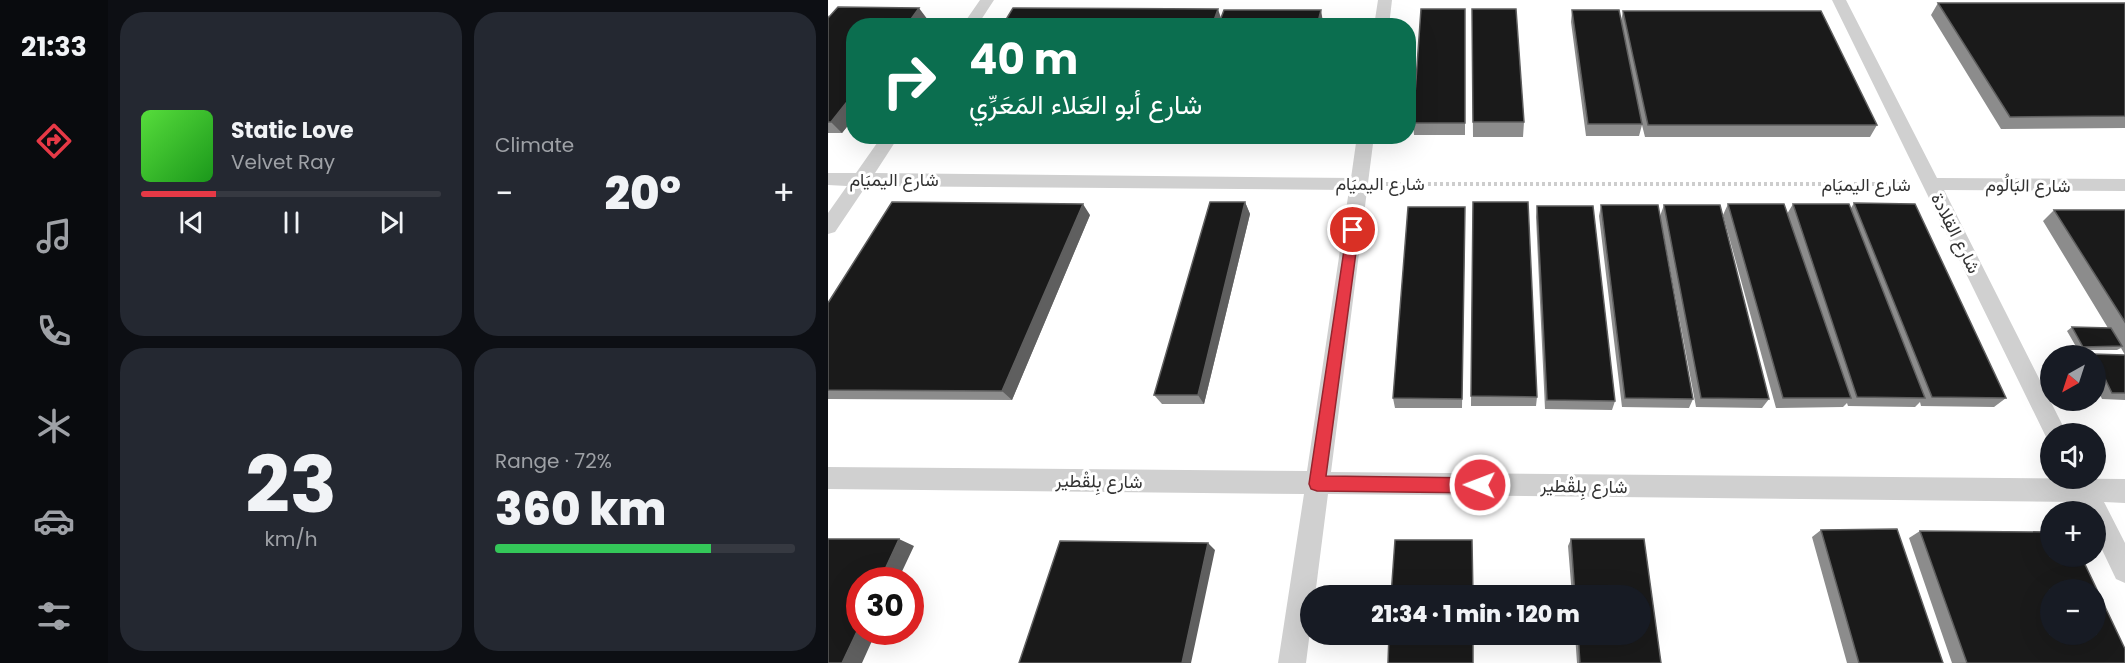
<!DOCTYPE html>
<html lang="en">
<head>
<meta charset="utf-8">
<style>
  body { margin:0; font-family:Poppins,Vazirmatn,sans-serif; background:#242831; color:#f1f3f6; height:100vh; display:flex; flex-direction:column; font-size:22px; white-space:nowrap }
  * { box-sizing:border-box; margin:0 }
  p { font-size:20px; color:#9ea1a6 }
  .icon { flex:none; width:33px; height:33px; fill:none; stroke:currentColor; stroke-width:2; stroke-linecap:round; stroke-linejoin:round }
  .map { position:relative; flex:1; overflow:hidden }
  .drawer { display:flex; flex-direction:column; gap:12px; padding:12px; background:#0d0f14; width:720px }
  .drawer>* { flex:none }
  .top-card { position:absolute; left:18px; top:18px; width:570px; height:126px; border-radius:24px; box-shadow:0 6px 24px #0002; background:#0b6e4f; color:#fff; overflow:hidden }
  .needle { width:39px; rotate:219deg }
  .tools { position:absolute; left:1212px; top:345px; display:grid; gap:12px }
  .tools a { display:grid; place-items:center; width:66px; height:66px; border-radius:50%; background:#171b24; box-shadow:0 6px 24px #0002; font-size:30px }
  .speed { position:absolute; left:18px; top:567px; display:flex; gap:12px; font-size:30px; font-weight:700; text-align:center }
  .speed>* { display:grid; place-content:center; width:78px; height:78px; border-radius:50%; background:#171b24; box-shadow:0 6px 24px #0002; line-height:1 }
  .speed .limit { border:9px solid #d22; background:#fff; color:#111 }
  .pin { position:absolute; display:grid; place-items:center; width:51px; height:51px; color:#fff; margin:-26px; border:3px solid #fff; border-radius:50%; box-shadow:0 2px 6px #0007 }
  .me { position:absolute; width:66px; margin:-33px; rotate:271deg; stroke-linejoin:round; filter:drop-shadow(0 0 4px #0008) }
  .turn { display:flex; align-items:center; gap:21px; height:126px; padding:0 24px; font-size:27px }
  .turn .icon { width:78px; height:78px; stroke-width:2.5 }
  .turn b { display:block; font-size:42px; line-height:51px }
  .big { font-size:45px; font-weight:800; line-height:1.1 }
  .drawer .widget { flex:1; display:flex; flex-direction:column; justify-content:center; gap:9px; min-width:0; padding:0 21px; border-radius:24px; background:#242831 }
  .drawer .dial { align-items:center; gap:0 }
  .dial b { font-size:78px; line-height:1 }
  .song { display:flex; align-items:center; gap:18px }
  .cover { width:72px; height:72px; border-radius:9px; background:linear-gradient(135deg,hsl(110 70% 55%),hsl(120 70% 35%)) }
  .played { height:6px; border-radius:3px; background:linear-gradient(90deg,#e63946 25%,#363941 25%) }
  .keys { display:flex; justify-content:space-around; direction:ltr }
  .heat { display:flex; justify-content:space-between; align-items:center; font-size:33px; direction:ltr }
  .charge { height:9px; border-radius:4px; background:linear-gradient(90deg,#34c759 72%,#363941 0) }
  .drawer .tiles { flex:1; display:grid; gap:12px; grid-template-columns:repeat(2,1fr) }
  .trip { position:absolute; left:472px; top:585px; width:351px; height:60px; border-radius:30px; background:#171b24; box-shadow:0 6px 24px #0002; font-weight:800; line-height:60px; text-align:center }
  main { display:flex; flex:1; min-height:0 }
  .dock { display:flex; flex-direction:column; width:108px; justify-content:space-around; align-items:center; background:#090b0e; color:#9ea1a6 }
  .dock .icon { width:42px; height:42px }
  .dock .active { color:#e63946 }
  .dock b { font-size:27px; color:#f1f3f6 }
  .map>svg:first-child { display:block }
</style>
</head>
<body>
<main>
<nav class="dock">
<b>21:33</b>
<svg class="icon active" aria-label="directions" viewBox="0 0 24 24"><path d="M12 3l9 9-9 9-9-9zM9 14v-3h6M13 9l2 2-2 2"/></svg>
<svg class="icon" aria-label="music" viewBox="0 0 24 24"><path d="M9 18V5l10-2v13"/><circle cx="6" cy="18" r="3"/><circle cx="16" cy="16" r="3"/></svg>
<svg class="icon" aria-label="phone" viewBox="0 0 24 24"><path d="M5 4h4l2 5-3 2q2 4 5 5l2-3 5 2v4C11 20 4 13 5 4z"/></svg>
<svg class="icon" aria-label="climate" viewBox="0 0 24 24"><path d="M12 3v18M4 7l16 10M4 17L20 7"/></svg>
<svg class="icon" aria-label="car" viewBox="0 0 24 24"><path d="M5 17H2v-5l4-1 3-4h7l3 4 3 1v5h-3M9 17h6M6 11h13"/><circle cx="7" cy="17" r="2"/><circle cx="17" cy="17" r="2"/></svg>
<svg class="icon" aria-label="filters" viewBox="0 0 24 24"><path d="M4 7h16M4 17h16"/><circle cx="9" cy="7" r="2"/><circle cx="15" cy="17" r="2"/></svg>
</nav>
<section class="drawer">
<div class="tiles">
<div class="widget">
<div class="song"><i class="cover"></i><div><b>Static Love</b><p>Velvet Ray</p></div></div>
<div class="played"></div>
<div class="keys"><svg class="icon" aria-label="previous" viewBox="0 0 24 24"><path d="M18 5L8 12l10 7zM5 5v14"/></svg><svg class="icon" aria-label="pause" viewBox="0 0 24 24"><path d="M8 5v14M16 5v14"/></svg><svg class="icon" aria-label="next" viewBox="0 0 24 24"><path d="M6 5l10 7-10 7zM19 5v14"/></svg></div>
</div>
<div class="widget"><p>Climate</p>
<div class="heat"><a>−</a><b class="big">20°</b><a>+</a></div>
</div>
<div class="widget dial"><b>23</b><p>km/h</p></div>
<div class="widget"><p>Range · 72%</p><b class="big">360 km</b><div class="charge"></div></div>
</div>
</section>
<div class="map">
<svg width="1297" height="663" viewBox="0 0 1297 663">
  <rect width="100%" height="100%" fill="#fff"/>
  <g fill="none" stroke-linecap="round" stroke-linejoin="round">
    <path stroke="#cdcdcd" stroke-width="4" stroke-dasharray="3 3" stroke-linecap="butt" d="M552,184h530"/>
    <path fill="#d0d0d0" fill-rule="evenodd" d="M152,0h14l-17,26h-15z
      M550,0h14l-3,26h-15z
      M1004,0h14l91,178 188,1v12l-181,-1 123,244h-17v8l-2,-1z
      M54,136h17l-24,37 476,5 6,-42h17l-43,336 794,7v24l-21,-1 21,41v40l-9,-4 -20,-42v-25h-13l-5,-10 -750,-8 -13,102h-4v27l-5,40h-28l26,-169 -476,-5v-22l479,4 42,-281 -483,-4 -31,46 -7,2v-21l19,-27 -19,-1v-12h28z"/>
  </g>
  <path fill="#8c8c8c" d="M1110,3h187v125l-124,1 -70,-114z
    M637,9v126h-51l-1,-12z
    M644,9l52,113 -1,15h-50z
    M744,10l49,11 2,-10 254,114 -7,12h-225l-3,-12 -3,11h-53l-15,-114z
    M0,15l1,2 99,3 -5,6h-69v92l-12,15h-14z
    M417,202l5,12 -46,190h-42l-8,-9z
    M645,202l64,195 -1,9h-65z
    M1026,203l152,195 -12,9 -73,-1 -1,-4 -5,5 -67,-1 -1,-3 -4,4 -67,1 -53,-193 5,-11 59,10 6,-10 58,4z
    M773,205l92,194 -4,9 -67,-1 -23,-191z
    M836,205l105,194 -7,9 -66,-1 -36,-191z
    M709,206l78,195 -3,9 -67,-1 -9,-192z
    M1226,210h71v145l-4,-7 -4,2h-39l-11,-19 5,-4 36,1 -65,-107z
    M262,215l-78,185 -184,-1v-96z
    M637,219l-3,189h-67l-2,-10z
    M1264,354l33,1v45l-23,-1 -6,-13v-30h-6z
    M993,530l122,133h-96l-35,-126z
    M1092,531l205,132h-173l-43,-125z
    M743,539h73l17,124h-84l-2,-29h66v-38h-69l-4,-50z"/>
  <path fill="#5f5f5f" d="M91,8l9,12 -5,6h-17z
    M390,9l4,12 -2,5h-8z
    M493,10l2,12 -1,4h-5z
    M26,93v25l-12,15 -11,-11z
    M417,202l5,12 -46,190 -6,-9z
    M255,204l7,11 -78,185 -10,-9z
    M71,539l15,7 -16,34h-18z
    M380,543l7,7 -24,113h-9z
    M32,625v7h16l-14,31h-20z"/>
  <path fill="#1a1a1a" stroke="#5f5f5f" stroke-width="1.5" fill-rule="evenodd" d="M1110,3h187v113l-115,1z
    M10,7l81,1 -13,18h-52v67l-23,29h-3v-104z
    M185,8l205,1 -6,17h-210z
    M593,9h44v114h-52z
    M644,9h44l8,113h-51z
    M396,10h97l-4,16h-99z
    M744,10h47l23,114h-54z
    M795,11h198l56,114h-229z
    M64,202l191,2 -81,187 -174,-1v-87z
    M382,202h35l-47,193h-44z
    M645,202h55l9,195 -66,-1z
    M1026,203l61,1 91,194 -74,-1z
    M900,204h56l67,194h-68z
    M965,204h56l76,194 -68,-1z
    M773,205h57l35,194 -68,-1z
    M836,205h56l49,194 -68,-1z
    M709,206h56l22,195 -68,-1z
    M580,207h57l-3,192 -69,-1z
    M1226,210h71v112z
    M1244,327l39,1 11,18 -39,1z
    M1264,354l33,1v38h-13l-16,-33v-4h-3z
    M1069,529l46,134h-84l-38,-133z
    M1092,531l130,1v24h31l44,93v14h-158zM1222,590h46v44h-46z
    M0,539h71l-19,41h-20v45l-18,38h-14z
    M743,539h73l17,124h-81l-2,-29h63v-38h-66z
    M567,540h77l1,56h-82z
    M232,541l148,2 -26,120h-163z
    M561,634h84v29h-85z"/>
  <path fill="#e63946" stroke="#96252e" stroke-width="1.5" d="M525,225l6,5 -33,246 154,2 6,2 2,5 -2,6 -6,2 -163,-2 -6,-2 -2,-5 38,-254z"/>
  <g text-anchor="middle" dominant-baseline="central" stroke-width="6" stroke-linejoin="round" paint-order="stroke">
    <g font-size="18" fill="#333" stroke="#fff">
      <text x="66" y="179">شارع اليميَام</text>
      <text x="552" y="183">شارع اليميَام</text>
      <text x="1038" y="184">شارع اليميَام</text>
      <text transform="translate(1200 185) rotate(1)">شارع البَالُوم</text>
      <text transform="translate(1128 233) rotate(63)">شارع القِلادة</text>
      <text transform="translate(271 481) rotate(1)">شارع بِلقْطير</text>
      <text transform="translate(756 486) rotate(1)">شارع بِلقْطير</text>
    </g>
  </g>
</svg>
<div class="tools">
<a><svg class="needle" viewBox="-14 -14 28 28"><path d="M0-13l5 13h-10z" fill="#e53935"/><path d="M0 13l5-13h-10z" fill="#9ea1a6"/></svg></a>
<a><svg class="icon" aria-label="sound" viewBox="0 0 24 24"><path d="M4 9h4l5-4v14l-5-4H4zM17 9q2 3 0 6"/></svg></a>
<a>+</a>
<a>−</a>
</div>
<div class="speed"><div class="limit">30</div></div>
<div class="pin" style="left:525px;top:230px;background:#d93025"><svg class="icon" aria-label="arrive" viewBox="0 0 24 24"><path d="M6 21V4h12l-3 4 3 4H6"/></svg></div>
<svg class="me" style="left:652px;top:485px" viewBox="-20 -20 40 40"><circle r="17" fill="#e63946" stroke="#fff" stroke-width="3"/><path d="M0-11L8 9 0 5-8 9z" fill="#fff"/></svg>
<div class="trip">21:34 · 1 min · 120 m</div>
<div class="top-card">
<div class="turn"><svg class="icon" aria-label="right" viewBox="0 0 24 24"><path d="M7 20v-9h11M14 6l5 5-5 5"/></svg><div><b>40 m</b>شارع أبو العَلاء المَعَرِّي</div></div>
</div>
</div>
</main>
</body>
</html>
